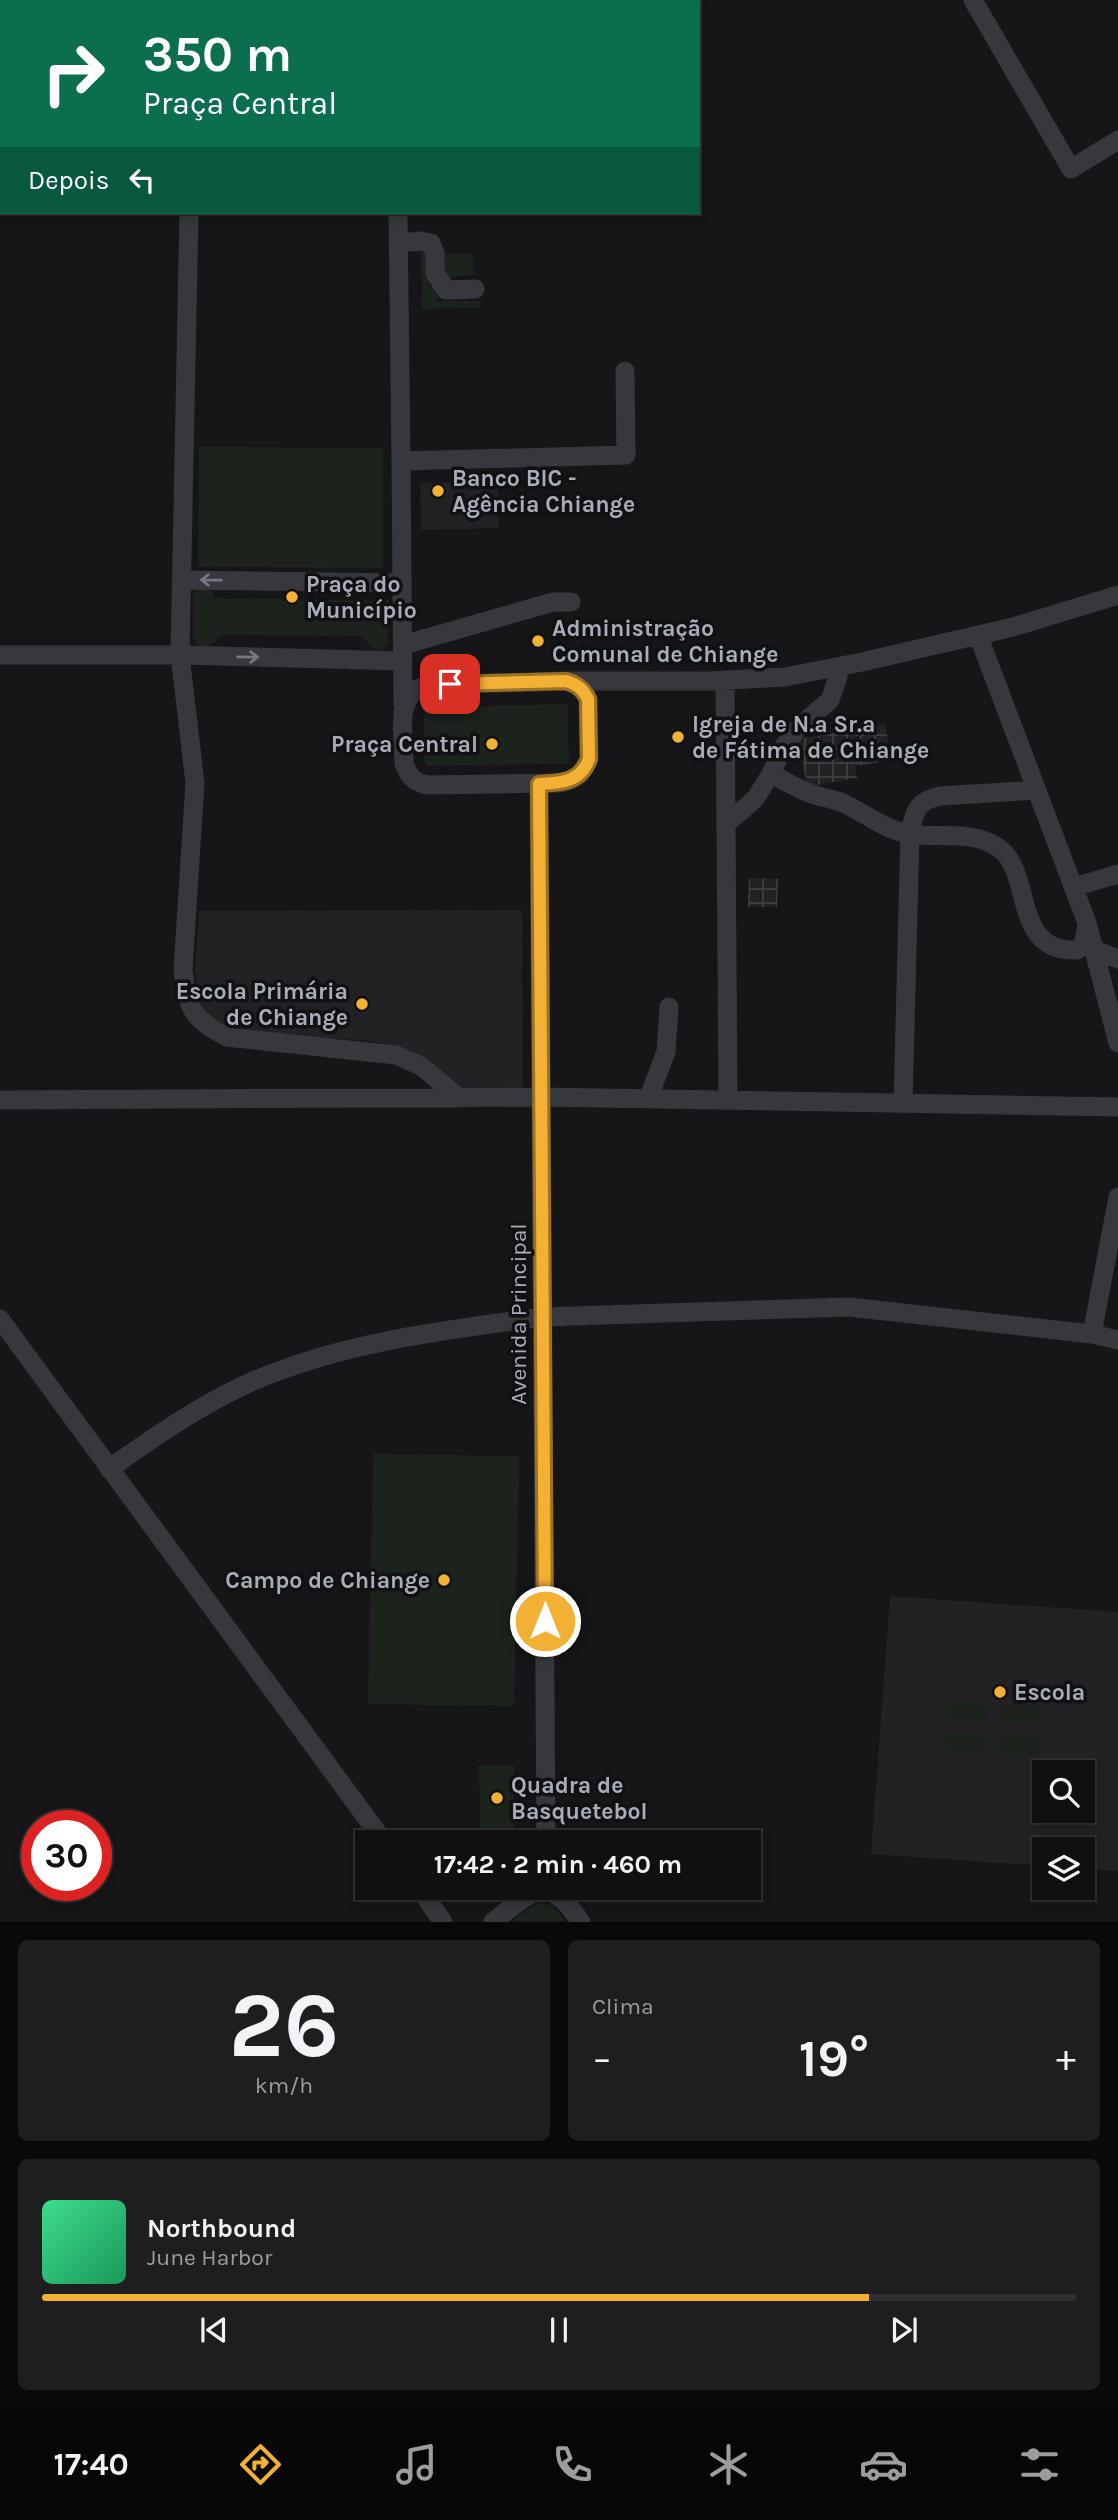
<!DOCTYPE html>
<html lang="pt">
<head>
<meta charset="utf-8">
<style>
  body { margin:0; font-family:Karla,sans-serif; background:#1e1e20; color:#f1f3f6; height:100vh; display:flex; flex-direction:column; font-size:26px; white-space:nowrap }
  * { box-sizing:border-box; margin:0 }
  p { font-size:23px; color:#9c9d9f }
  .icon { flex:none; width:38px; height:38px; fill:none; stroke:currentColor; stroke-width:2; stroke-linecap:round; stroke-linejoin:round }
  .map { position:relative; height:1922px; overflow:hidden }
  .panel { display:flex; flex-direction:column; gap:18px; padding:18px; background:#09090a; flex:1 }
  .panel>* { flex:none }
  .banner { position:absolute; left:0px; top:0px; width:700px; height:214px; box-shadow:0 4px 10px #0003,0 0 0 2px #303032; background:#0b6e4f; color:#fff; overflow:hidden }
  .tools { position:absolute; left:1032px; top:1760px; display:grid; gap:14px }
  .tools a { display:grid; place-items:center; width:63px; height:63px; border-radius:0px; background:#101012; box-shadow:0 4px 10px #0003,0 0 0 2px #303032; font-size:35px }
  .speed { position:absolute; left:21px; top:1810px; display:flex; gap:14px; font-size:35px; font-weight:700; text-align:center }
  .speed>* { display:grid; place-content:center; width:91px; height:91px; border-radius:50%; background:#101012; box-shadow:0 4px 10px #0003,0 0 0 2px #303032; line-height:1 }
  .speed .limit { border:10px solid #d22; background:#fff; color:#111 }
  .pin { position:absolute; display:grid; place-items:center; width:60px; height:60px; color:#fff; margin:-30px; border-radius:14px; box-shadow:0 4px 10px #0006 }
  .me { position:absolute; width:77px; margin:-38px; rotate:0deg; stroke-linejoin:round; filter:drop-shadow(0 0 5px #0008) }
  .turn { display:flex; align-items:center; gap:24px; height:147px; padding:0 28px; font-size:32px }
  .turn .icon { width:91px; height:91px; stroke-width:2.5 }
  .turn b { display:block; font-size:49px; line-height:60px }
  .then { display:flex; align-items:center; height:66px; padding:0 28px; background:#0003; gap:14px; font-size:26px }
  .big { font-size:52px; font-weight:700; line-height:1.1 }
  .panel .tile { flex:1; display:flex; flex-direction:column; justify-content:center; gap:10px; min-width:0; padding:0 24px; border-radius:10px; background:#1e1e20 }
  .panel .dial { align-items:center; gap:0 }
  .dial b { font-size:91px; line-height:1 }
  .song { display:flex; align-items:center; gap:21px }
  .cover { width:84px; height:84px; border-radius:10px; background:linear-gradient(135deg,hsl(150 70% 55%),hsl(150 70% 35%)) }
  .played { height:7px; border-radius:4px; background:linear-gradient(90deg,#f2b134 80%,#303032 80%) }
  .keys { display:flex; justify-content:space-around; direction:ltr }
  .heat { display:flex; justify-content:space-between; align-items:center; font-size:38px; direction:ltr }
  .panel .tiles { flex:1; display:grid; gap:18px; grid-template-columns:1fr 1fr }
  .tile:last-child { grid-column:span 2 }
  .trip { position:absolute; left:355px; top:1830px; width:406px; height:70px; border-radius:0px; background:#101012; box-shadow:0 4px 10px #0003,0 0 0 2px #303032; font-weight:700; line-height:70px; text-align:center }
  .tab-bar { display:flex; height:112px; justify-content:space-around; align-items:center; background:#060607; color:#9c9d9f }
  .tab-bar .icon { width:49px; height:49px }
  .tab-bar .active { color:#f2b134 }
  .tab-bar b { font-size:32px; color:#f1f3f6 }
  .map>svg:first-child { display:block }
</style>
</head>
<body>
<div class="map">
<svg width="1118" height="1922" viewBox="0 0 1118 1922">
  <defs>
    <pattern id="industrial-grid" width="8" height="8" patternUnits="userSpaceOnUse" patternTransform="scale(1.75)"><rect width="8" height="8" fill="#222225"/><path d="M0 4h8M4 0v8" fill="none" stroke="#3f3f43"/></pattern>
  </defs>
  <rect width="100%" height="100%" fill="#161618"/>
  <path fill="#222225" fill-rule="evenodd" d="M498,481v47l-77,2 -1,-47z
    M522,910l1,179 -58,2 -42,-34 -25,-11 -27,-5 -131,-9 -21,-7 -14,-11 -8,-19 -2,-26 4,-58z
    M890,1596l228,16v259l-35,-2v-19h-38v16l-174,-12zM1045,1773h38v38h-38z"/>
  <path fill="url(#industrial-grid)" d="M885,724l6,36 -36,6 2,12 -50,9 -8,-48z
    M749,878l29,1 -1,28h-29z"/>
  <path fill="#1c231d" d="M445,247v7h28v21l-20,2 -5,4 -7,-10 -1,-23z
    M421,249l8,4v34h8v14h43v7l-58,1z
    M199,447l184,1v120l-185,-1z
    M200,588l13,3v7l168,3v-7h2l6,7 -1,43 -5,6h-7l-16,-14 -137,-1 -15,11 -10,1 -5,-10v-42z
    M568,704l1,60 -144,2 -1,-59z
    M373,1454l146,2 -5,250 -146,-2z
    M948,1700l39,3 -1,18 -39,-2z
    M1002,1704l39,2 -2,18 -39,-2z
    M946,1731l39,2 -1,19 -39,-3z
    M1000,1734l38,2 -1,18 -39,-2z
    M479,1765h35v65l-34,1z
    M542,1903l10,3 13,15h-53l20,-15z"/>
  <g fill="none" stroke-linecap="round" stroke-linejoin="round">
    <path stroke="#37383d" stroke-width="19" d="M973,0l98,169 47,-29
      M395,2v-2
      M0,199h2
      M189,212l-9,443 15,128 -12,186c4,39 9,50 44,68l169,18 25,11 38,32
      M398,212l3,249
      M399,243l22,-2 10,2 4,11v19l11,17 29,-1
      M181,580l221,3
      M978,635l109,288 31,120
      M403,645l150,-43h18
      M0,655h180l223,6
      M725,680l1,144 29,-25 16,-25 11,-25 17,-22 31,-27 8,-23v-10
      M566,681h144l75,-4 77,-15 151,-35 105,-32
      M566,681c11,3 17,8 22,18l1,60 -9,15 -9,6 -11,3 -133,2c-13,-3 -19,-9 -23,-22 0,-28 -11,-68 23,-78z
      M403,706l-2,-245 225,-6 -1,-84
      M771,774c12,6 25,14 38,19 12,5 25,5 36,11 17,8 34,21 52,27 34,11 72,-5 103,18 33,25 12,104 77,101l7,-7 3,-19
      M539,784l7,1059
      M726,824l2,276
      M1074,887l44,-13
      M1094,950l24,9
      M648,1099l18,-47 3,-45
      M0,1100l541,-3 577,10
      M903,1104l7,-271c5,-22 6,-32 30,-37l97,-6
      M0,1319l385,524
      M1092,1334l26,-137
      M109,1469c45,-32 91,-64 142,-87 92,-40 193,-52 292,-65l306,-10 243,27 26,6
      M419,1888l24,34
      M493,1922c39,-31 54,-50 88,0"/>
  </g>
  <defs><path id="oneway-shaft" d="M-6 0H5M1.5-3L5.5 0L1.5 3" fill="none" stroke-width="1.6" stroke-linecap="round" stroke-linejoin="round" transform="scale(1.75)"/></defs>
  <g stroke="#757881">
    <use href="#oneway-shaft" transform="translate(211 580) rotate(-179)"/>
    <use href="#oneway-shaft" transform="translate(248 657) rotate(1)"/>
  </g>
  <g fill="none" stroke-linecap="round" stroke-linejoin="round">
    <g stroke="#9d7322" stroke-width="18">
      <path id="route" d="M450,684l116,-3c11,3 17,8 22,18l1,60c-8,23 -28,24 -50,25l6,837"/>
    </g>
    <use href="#route" stroke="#f2b134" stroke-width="12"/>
  </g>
  <g fill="#f2b134" stroke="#111113" stroke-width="2.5">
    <circle cx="438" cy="491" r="7"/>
    <circle cx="292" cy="597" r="7"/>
    <circle cx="538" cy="641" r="7"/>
    <circle cx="678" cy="737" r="7"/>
    <circle cx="492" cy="744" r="7"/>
    <circle cx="362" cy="1004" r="7"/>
    <circle cx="444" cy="1580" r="7"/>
    <circle cx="1000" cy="1692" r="7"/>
    <circle cx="497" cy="1798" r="7"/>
  </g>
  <g text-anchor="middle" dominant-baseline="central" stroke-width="7" stroke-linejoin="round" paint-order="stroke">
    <g font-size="23" font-weight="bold" fill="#a8adb8" stroke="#111113" text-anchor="start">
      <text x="452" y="478">Banco BIC -<tspan x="452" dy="26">Agência Chiange</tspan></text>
      <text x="306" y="584">Praça do<tspan x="306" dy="26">Município</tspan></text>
      <text x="552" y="628">Administração<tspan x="552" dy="26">Comunal de Chiange</tspan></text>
      <text x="692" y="724">Igreja de N.ª Sr.ª<tspan x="692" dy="26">de Fátima de Chiange</tspan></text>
      <text x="478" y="744" text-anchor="end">Praça Central</text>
      <text x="348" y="991" text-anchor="end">Escola Primária<tspan x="348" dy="26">de Chiange</tspan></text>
      <text x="430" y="1580" text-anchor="end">Campo de Chiange</text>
      <text x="1014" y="1692">Escola</text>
      <text x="511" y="1785">Quadra de<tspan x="511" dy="26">Basquetebol</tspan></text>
    </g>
    <g font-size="23" fill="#a8adb8" stroke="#111113">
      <text transform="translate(518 1314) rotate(-90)">Avenida Principal</text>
    </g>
  </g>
</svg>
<div class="tools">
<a><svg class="icon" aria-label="search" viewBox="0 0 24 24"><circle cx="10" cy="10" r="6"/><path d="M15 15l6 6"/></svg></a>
<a><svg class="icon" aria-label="layers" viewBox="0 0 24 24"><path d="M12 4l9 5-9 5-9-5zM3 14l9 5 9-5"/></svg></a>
</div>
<div class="speed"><div class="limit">30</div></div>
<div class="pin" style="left:450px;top:684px;background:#d93025"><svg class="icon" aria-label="arrive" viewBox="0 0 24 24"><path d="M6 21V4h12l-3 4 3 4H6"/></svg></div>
<svg class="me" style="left:545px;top:1621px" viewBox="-20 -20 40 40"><circle r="17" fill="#f2b134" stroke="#fff" stroke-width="3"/><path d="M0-11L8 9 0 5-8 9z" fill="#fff"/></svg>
<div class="trip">17:42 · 2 min · 460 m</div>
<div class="banner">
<div class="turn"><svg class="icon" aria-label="right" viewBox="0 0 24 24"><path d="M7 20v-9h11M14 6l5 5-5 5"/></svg><div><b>350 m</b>Praça Central</div></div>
<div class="then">Depois<svg class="icon" aria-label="left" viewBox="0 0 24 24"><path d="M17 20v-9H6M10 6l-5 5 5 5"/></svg></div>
</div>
</div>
<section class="panel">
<div class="tiles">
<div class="tile dial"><b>26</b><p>km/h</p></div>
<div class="tile"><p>Clima</p>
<div class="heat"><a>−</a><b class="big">19°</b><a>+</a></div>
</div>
<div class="tile">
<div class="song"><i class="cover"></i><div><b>Northbound</b><p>June Harbor</p></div></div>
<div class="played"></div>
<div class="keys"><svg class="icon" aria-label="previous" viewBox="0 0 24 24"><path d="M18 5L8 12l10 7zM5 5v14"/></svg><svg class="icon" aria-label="pause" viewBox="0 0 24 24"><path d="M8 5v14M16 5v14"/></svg><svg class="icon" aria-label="next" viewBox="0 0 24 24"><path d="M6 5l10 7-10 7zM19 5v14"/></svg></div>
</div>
</div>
</section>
<nav class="tab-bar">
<b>17:40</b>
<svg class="icon active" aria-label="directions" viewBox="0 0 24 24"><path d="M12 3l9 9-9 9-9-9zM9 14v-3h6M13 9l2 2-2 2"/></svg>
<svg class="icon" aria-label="music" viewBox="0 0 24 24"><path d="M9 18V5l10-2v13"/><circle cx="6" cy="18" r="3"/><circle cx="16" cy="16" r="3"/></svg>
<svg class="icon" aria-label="phone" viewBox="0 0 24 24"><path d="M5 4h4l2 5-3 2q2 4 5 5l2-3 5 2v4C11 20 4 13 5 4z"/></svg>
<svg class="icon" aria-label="climate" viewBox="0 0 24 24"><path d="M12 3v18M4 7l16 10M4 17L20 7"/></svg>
<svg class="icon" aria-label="car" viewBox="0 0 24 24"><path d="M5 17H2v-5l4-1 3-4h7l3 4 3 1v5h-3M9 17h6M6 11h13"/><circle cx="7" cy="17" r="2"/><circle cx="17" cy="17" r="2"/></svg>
<svg class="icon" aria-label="filters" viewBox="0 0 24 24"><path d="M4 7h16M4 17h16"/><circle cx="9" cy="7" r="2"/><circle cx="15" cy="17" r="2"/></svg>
</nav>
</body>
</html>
